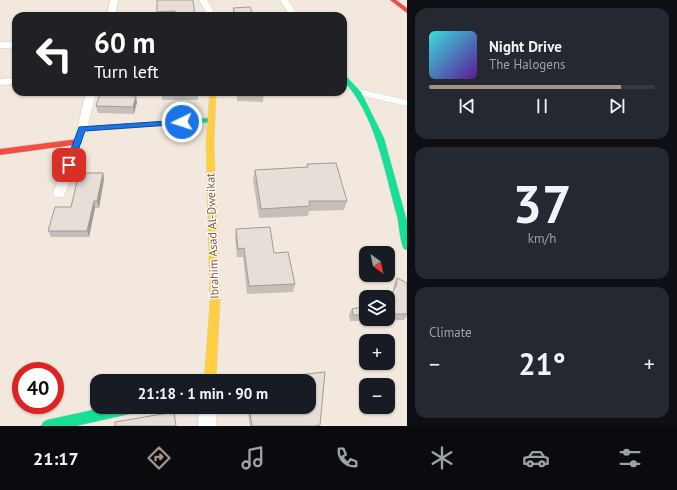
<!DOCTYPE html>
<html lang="en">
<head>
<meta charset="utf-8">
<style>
  body { margin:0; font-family:"PT Sans",sans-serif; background:#242831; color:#f1f3f6; height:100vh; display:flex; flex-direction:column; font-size:15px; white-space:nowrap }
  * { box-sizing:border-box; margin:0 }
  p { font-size:13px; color:#9ea1a6 }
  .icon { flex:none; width:22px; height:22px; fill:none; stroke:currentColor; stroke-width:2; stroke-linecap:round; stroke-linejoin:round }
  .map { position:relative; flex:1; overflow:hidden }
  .drawer { display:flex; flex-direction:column; gap:8px; padding:8px; background:#0d0f14; width:270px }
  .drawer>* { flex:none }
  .banner { position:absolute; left:12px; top:12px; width:335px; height:84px; border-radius:12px; box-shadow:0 1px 3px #0004; background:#202124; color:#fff; overflow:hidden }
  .needle { width:26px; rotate:147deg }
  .controls { position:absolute; left:359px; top:246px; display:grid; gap:8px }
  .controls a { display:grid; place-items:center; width:36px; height:36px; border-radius:8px; background:#171b24; box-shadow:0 1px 3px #0004; font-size:20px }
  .speed { position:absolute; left:12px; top:362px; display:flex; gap:8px; font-size:20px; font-weight:700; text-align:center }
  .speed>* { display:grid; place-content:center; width:52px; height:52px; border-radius:50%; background:#171b24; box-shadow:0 1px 3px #0004; line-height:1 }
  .speed .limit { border:6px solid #d22; background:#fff; color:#111 }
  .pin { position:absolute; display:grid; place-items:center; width:34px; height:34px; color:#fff; margin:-17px; border-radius:8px; box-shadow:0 2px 6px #0006 }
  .me { position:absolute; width:44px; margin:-22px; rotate:266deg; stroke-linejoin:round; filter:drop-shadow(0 0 3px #0008) }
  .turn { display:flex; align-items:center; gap:14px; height:84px; padding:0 16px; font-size:18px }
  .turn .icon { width:52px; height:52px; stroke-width:2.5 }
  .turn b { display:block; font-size:28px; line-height:34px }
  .big { font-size:30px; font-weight:600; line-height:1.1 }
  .drawer .card { flex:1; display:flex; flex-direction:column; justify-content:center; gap:6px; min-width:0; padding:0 14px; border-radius:12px; background:#242831 }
  .drawer .dial { align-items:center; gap:0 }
  .dial b { font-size:52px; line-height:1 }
  .song { display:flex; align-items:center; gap:12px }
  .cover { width:48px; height:48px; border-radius:6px; background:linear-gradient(135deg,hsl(180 70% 55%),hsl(270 70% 35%)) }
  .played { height:4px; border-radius:2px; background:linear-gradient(90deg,#a69286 85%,#363941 85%) }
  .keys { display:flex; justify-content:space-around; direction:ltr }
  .heat { display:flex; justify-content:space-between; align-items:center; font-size:22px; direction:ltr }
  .trip { position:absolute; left:90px; top:374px; width:226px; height:40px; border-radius:12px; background:#171b24; box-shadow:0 1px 3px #0004; font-weight:600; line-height:40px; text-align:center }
  .tabs { display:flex; height:64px; justify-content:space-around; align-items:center; background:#090b0e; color:#9ea1a6 }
  .tabs .icon { width:28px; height:28px }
  .tabs .current { color:#a69286 }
  .tabs b { font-size:18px; color:#f1f3f6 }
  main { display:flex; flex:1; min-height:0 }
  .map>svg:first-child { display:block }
</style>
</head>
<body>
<main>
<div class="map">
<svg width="407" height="426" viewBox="0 0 407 426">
  <rect width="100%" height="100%" fill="#f9f5f0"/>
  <path fill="#f2e8de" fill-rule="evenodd" d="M0,0h407v426h-407zM16,16h327v76h-327zM366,253h22v22h-22zM366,297h22v22h-22zM366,341h22v22h-22zM21,371h34v34h-34zM97,381h212v26h-212zM366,385h22v22h-22z"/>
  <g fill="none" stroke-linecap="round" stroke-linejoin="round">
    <g stroke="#d7d1cb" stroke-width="1">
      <path id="street" d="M110,0h8l-3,16h-8z
        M199,0h8l9,16h-8z
        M280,0h8l10,16h-8z
        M0,42h16v6h-16z
        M16,78v6l-16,1v-6z
        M358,89l49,11v6l-53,-12 -1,-2 1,-2z
        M86,92h10l-9,37 -22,65 -2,3h-8l-2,-3 24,-65z
        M199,407h18l-1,19h-18z"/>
    </g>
    <g stroke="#d9d2cb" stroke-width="1">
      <path id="fast" d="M343,74l2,1 16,17 23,46 23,83v29l-3,-1c-4,-6 -5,-25 -7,-33 -13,-46 -21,-100 -54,-136z
        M210,118h3v4l-131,9 -4,-2 4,-2z
        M106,407h34l-2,4 -4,2 -58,13h-35l2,-4 4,-2z"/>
    </g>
    <g stroke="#d9d2cb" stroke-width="1">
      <path id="slow" d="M210,92h6l-2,52 6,158 -4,79h-12l6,-79 -4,-158z"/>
    </g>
    <g stroke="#d9d2cb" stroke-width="1">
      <path id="jam" d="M390,0h6l11,8v5z
        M78,139l4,3 -1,2 -81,11v-6z"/>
    </g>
    <use href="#street" fill="#fefefd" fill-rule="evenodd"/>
    <use href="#fast" fill="#16e098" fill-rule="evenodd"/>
    <use href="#slow" fill="#ffcf43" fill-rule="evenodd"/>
    <use href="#jam" fill="#f24e42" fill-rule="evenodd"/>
  </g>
  <path fill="#c6bfb9" d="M157,0l38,16h-37z
    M233,8l21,8h-21z
    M162,92h36v8h-36z
    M237,92h27l-1,10 -26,-1z
    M137,102l-3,12 -36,-1 -2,-7z
    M307,164l40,37 -3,9 -35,1 -1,5 -49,2 -6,-38 2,-10 52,-3z
    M103,173l1,6 -5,29h-4l-6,29h-38l-3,-6 23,-24z
    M236,229l38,24 21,31 -2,8 -46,2 -4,-37h-6l-2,-19z
    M397,278l10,11v27l-3,4 -54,1 -1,-6 3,-6 14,-3v13h22v-21l3,-2 2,-4 1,-8z
    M247,407h62l11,18v1h-70z"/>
  <path fill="#a19b96" d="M136,96l1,6 -3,12 -1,-7z
    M103,173l1,6 -5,29 -2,-7z
    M94,201l1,7 -6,29 -2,-6z"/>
  <path fill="#e6ded7" stroke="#a19b96" d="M157,0h36l2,16h-20v-5l-18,1z
    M250,7l4,9h-18l-3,-8z
    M237,92h27v3h-27z
    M100,94l36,2 -3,11 -37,-1z
    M336,163l11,38h-38l1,5 -49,3 -6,-39 53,-3 -1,-3z
    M79,173h24l-6,28h-3l-7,30h-39l7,-24h16z
    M270,227l4,26 14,-1 7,32 -46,2 -5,-38 -6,1 -2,-20z
    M397,278l10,5v31h-19v-16l3,-3 5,-9z
    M366,306v9h-13l-1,-6z
    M325,372l-5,53 -5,1h-63l-3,-19h60v-26h-65z
    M174,412l2,14h-61v-4z"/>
  <path fill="#1a73e8" stroke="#114b97" d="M182,120l3,2 -1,2 -99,7 -12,34 -4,3 -4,-3 14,-38z"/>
  <g text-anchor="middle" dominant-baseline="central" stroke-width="3" stroke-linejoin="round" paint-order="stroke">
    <g font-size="12" fill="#7a5c4d" stroke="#fffaf3">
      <text transform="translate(212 236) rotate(-92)">Ibrahim Asad Al-Dweikat</text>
    </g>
  </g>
</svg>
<div class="controls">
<a><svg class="needle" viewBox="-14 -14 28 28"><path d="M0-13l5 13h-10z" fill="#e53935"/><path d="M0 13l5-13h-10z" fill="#9ea1a6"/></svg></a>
<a><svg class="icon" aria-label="layers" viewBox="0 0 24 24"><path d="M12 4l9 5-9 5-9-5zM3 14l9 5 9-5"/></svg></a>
<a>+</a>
<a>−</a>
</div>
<div class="speed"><div class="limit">40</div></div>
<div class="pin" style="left:69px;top:165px;background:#d93025"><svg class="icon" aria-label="arrive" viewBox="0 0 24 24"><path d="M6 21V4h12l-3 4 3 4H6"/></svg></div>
<svg class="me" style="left:182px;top:122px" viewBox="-20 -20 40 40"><circle r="17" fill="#1a73e8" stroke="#fff" stroke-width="3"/><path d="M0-11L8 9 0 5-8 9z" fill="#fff"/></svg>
<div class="trip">21:18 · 1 min · 90 m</div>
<div class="banner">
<div class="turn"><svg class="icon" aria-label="left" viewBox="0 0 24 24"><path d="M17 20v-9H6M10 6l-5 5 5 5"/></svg><div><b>60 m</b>Turn left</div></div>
</div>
</div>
<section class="drawer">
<div class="card">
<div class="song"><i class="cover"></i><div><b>Night Drive</b><p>The Halogens</p></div></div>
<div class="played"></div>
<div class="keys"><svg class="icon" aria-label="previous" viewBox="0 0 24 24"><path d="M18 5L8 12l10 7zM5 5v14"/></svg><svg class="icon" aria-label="pause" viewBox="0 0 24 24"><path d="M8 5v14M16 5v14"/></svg><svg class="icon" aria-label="next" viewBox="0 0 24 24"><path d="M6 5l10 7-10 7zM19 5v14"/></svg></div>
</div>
<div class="card dial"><b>37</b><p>km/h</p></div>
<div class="card"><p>Climate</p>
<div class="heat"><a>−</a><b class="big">21°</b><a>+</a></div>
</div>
</section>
</main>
<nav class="tabs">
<b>21:17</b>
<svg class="icon current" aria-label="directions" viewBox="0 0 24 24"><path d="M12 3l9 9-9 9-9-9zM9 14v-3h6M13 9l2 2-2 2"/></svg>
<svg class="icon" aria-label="music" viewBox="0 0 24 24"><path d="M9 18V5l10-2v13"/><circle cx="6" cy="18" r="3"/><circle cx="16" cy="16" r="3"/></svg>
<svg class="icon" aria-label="phone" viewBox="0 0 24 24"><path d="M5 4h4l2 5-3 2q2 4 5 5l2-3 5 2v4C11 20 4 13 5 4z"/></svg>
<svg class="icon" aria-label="climate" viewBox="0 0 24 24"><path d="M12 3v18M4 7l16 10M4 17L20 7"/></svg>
<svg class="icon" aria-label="car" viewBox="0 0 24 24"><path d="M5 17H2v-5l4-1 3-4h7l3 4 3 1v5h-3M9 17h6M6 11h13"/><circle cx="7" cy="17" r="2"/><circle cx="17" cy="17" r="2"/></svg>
<svg class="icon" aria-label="filters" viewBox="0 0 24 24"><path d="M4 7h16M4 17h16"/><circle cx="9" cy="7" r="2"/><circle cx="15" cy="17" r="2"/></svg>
</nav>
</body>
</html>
